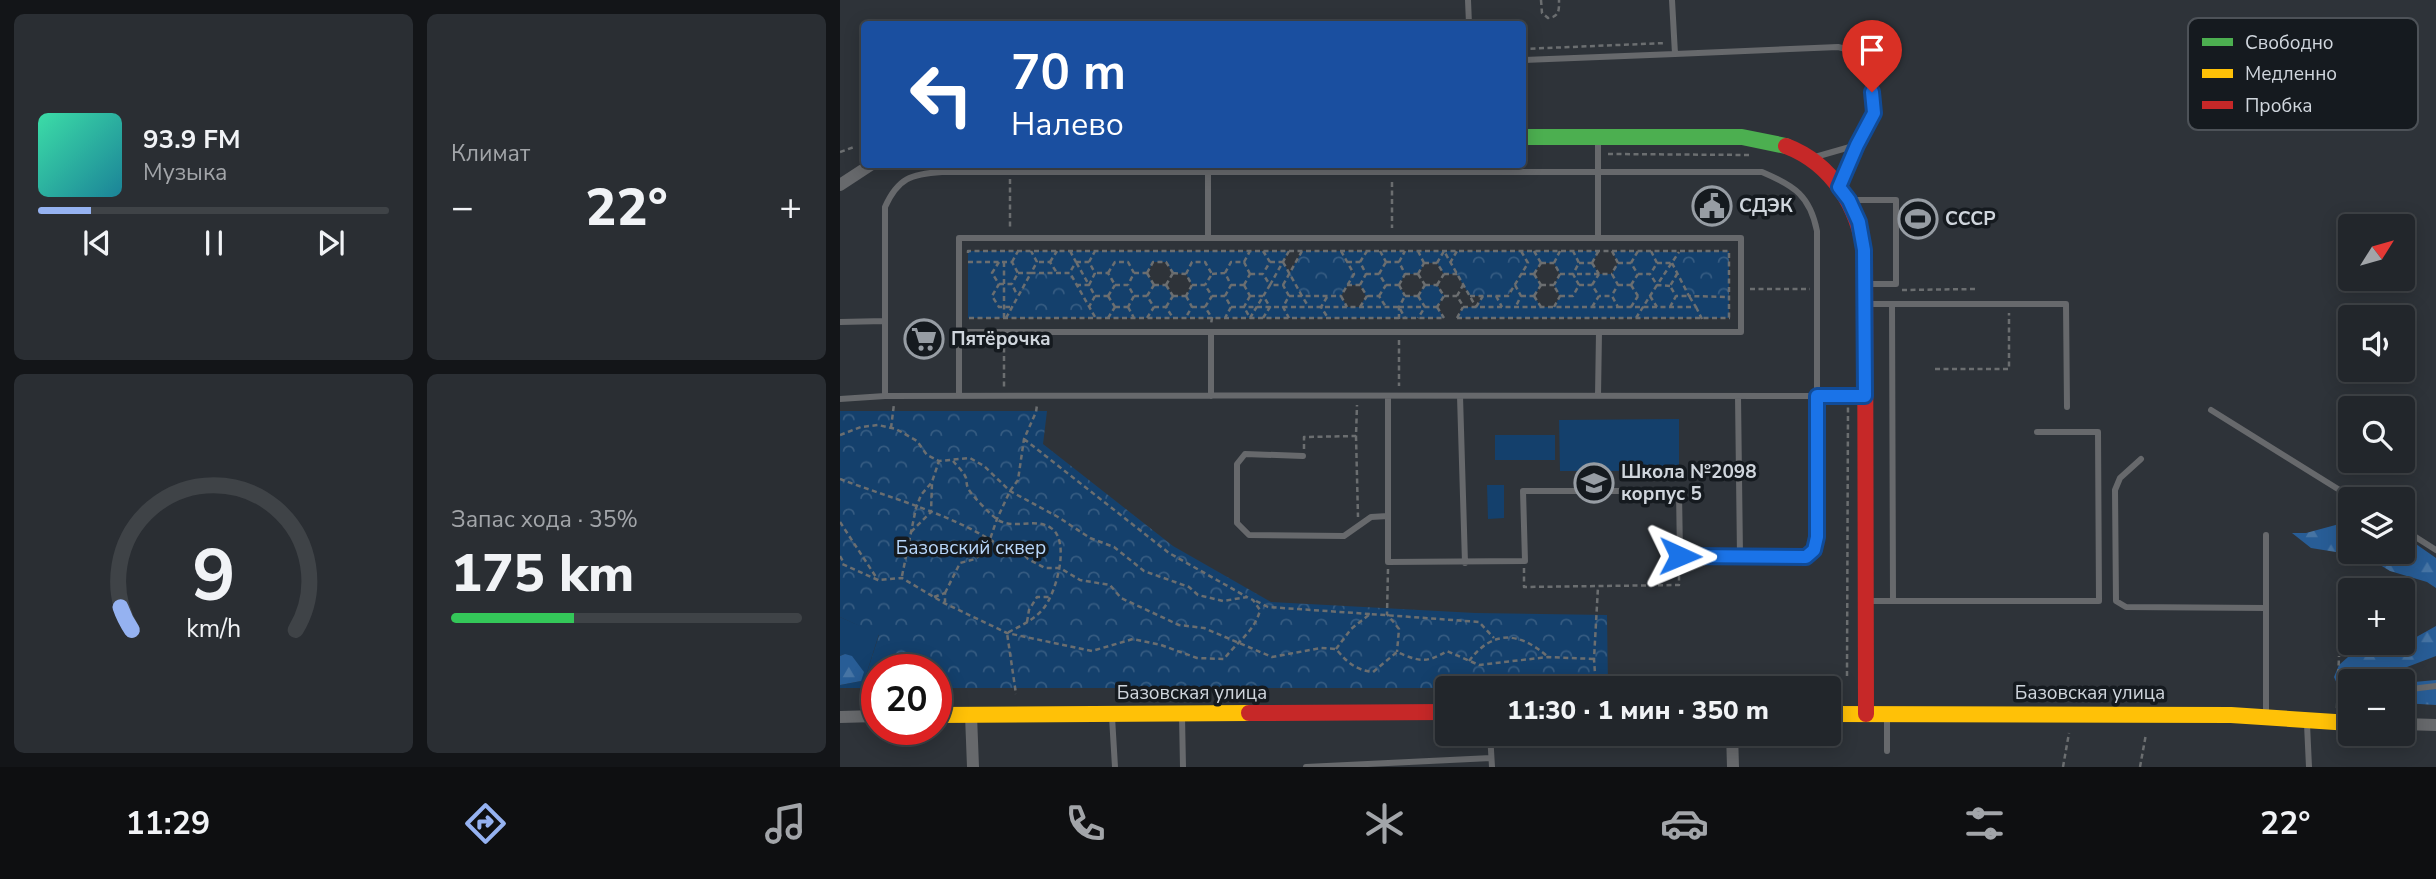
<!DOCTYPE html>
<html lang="ru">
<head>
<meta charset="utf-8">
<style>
  body { margin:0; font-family:"Nunito Sans",sans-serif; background:#2a2e33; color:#f1f3f6; height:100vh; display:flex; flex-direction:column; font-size:26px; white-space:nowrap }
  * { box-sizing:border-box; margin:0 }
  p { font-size:23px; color:#a2a5a9 }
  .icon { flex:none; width:38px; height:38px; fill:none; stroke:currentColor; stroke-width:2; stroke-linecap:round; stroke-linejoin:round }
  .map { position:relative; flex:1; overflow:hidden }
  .panel { display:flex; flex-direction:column; gap:14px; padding:14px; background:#131518; width:840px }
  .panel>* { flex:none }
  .guide { position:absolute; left:21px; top:21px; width:665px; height:147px; border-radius:7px; box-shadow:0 4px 18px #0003,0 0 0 2px #3f4347; background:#1a4fa0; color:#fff; overflow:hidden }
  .needle { width:46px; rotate:53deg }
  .tools { position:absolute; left:1498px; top:214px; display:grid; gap:14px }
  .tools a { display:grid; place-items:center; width:77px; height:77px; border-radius:7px; background:#22262b; box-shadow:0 4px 18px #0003,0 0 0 2px #3f4347; font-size:35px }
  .speed { position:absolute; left:21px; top:654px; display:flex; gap:14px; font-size:35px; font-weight:700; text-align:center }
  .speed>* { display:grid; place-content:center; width:91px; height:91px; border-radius:50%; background:#22262b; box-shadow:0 4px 18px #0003,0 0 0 2px #3f4347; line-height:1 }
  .speed .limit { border:10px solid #d22; background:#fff; color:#111 }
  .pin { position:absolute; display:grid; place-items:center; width:60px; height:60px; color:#fff; margin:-72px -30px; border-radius:50% 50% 50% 0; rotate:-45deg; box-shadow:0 0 7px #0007 }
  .pin .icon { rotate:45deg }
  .me { position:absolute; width:77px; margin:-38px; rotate:91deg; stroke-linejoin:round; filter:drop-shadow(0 0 5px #0008) }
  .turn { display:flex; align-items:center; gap:24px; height:147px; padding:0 35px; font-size:32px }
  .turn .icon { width:91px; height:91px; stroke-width:2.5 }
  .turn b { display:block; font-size:49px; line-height:60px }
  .big { font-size:52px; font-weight:800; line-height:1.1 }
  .panel .widget { flex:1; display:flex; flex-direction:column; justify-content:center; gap:10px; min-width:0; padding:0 24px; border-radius:10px; background:#2a2e33 }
  .panel .dial { align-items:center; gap:0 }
  .dial svg { height:182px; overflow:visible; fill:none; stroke:#3f4347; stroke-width:7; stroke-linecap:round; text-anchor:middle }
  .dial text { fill:#f1f3f6; stroke:none }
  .song { display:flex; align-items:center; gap:21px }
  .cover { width:84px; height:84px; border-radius:10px; background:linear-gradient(135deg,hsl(160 70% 55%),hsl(190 70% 35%)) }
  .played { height:7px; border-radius:4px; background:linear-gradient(90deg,#95b2f1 15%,#3f4347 15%) }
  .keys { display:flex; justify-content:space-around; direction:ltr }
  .heat { display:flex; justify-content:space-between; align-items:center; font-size:38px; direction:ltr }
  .charge { height:10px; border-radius:5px; background:linear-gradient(90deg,#34c759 35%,#3f4347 0) }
  .panel .tiles { flex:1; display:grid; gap:14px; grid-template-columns:repeat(2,1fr) }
  .trip { position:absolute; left:595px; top:676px; width:406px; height:70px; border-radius:7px; background:#22262b; box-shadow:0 4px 18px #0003,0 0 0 2px #3f4347; font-weight:800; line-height:70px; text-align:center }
  .tabs { display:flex; height:112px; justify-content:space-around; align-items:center; background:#0e0f11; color:#a2a5a9 }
  .tabs .icon { width:49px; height:49px }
  .tabs .current { color:#95b2f1 }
  .tabs b { font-size:32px; color:#f1f3f6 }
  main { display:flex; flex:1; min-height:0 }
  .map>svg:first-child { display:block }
</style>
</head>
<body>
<main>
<section class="panel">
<div class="tiles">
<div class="widget">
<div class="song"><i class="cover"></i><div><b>93.9 FM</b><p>Музыка</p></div></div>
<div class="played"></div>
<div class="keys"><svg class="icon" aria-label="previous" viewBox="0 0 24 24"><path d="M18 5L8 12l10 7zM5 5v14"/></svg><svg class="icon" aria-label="pause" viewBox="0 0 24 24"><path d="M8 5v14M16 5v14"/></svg><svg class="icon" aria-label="next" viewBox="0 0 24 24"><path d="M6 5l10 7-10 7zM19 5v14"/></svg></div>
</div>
<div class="widget"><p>Климат</p>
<div class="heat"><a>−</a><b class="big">22°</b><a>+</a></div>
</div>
<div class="widget dial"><svg viewBox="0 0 100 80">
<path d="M14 69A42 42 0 1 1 86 69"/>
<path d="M14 69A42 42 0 0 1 9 59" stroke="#95b2f1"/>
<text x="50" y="56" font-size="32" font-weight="700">9</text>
<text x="50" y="72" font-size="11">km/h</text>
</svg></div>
<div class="widget"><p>Запас хода · 35%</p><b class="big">175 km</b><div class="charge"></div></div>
</div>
</section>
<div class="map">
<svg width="1596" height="767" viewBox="0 0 1596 767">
  <defs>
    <pattern id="forest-firs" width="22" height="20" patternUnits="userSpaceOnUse" patternTransform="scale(1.75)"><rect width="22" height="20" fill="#285d96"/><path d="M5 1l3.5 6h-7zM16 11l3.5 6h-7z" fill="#4674a4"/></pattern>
    <pattern id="park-crowns" width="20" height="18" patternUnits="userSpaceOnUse" patternTransform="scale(1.75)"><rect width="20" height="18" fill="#14406c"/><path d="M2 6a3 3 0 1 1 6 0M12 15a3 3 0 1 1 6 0" fill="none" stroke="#355b81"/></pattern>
  </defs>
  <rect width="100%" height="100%" fill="#2e3339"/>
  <path fill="#14406c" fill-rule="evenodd" d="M128,251h321l-6,11 19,34h39l6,11h13l6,-11 -6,-11h-13l7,-12 -13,-22h116l-7,11 7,12h-13l-7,-11h-12l-7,11h-13l-6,11 6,11h13l7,-11h12l7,11 -7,11 7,11h-349l-26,-45h-38l-25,45h-38zM313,262h13l7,11 13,1 6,11 -6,11h-13l-7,-11h-12l-7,-11z
    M681,251h78l-7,12 7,11h13l6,-11 -6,-12 67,1 -7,11 17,33 40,1v21h-272l6,-11h13l7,-11h26l19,-33zM701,263h13l6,11 -6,11 6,11 -6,11h-13l-7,-11 7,-11 -7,-12z
    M839,419v52h-119l-1,-51z
    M655,435h60v25h-60z
    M647,485h17v33l-16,1z
    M0,617l39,17 -17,54h-22v-3l21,-4 -16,-27 -5,2z"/>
  <path fill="url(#forest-firs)" d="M1503,523l7,1v27h53v-16l33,23v30l-9,-6 -37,-11 -23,-14 -56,-9 -19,-15h14z
    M1596,626v30l-58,22 5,3h-33v21h-5l-11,-25 5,-12 9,-8 63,-17z
    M5,654l7,2 12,16 -3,9 -21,4v-29z
    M1596,680v25l-33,-2v-20z"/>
  <path fill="url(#park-crowns)" d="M462,251h39l13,23 -13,22h-39l-13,-22z
    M617,251h64l7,12 -20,33h-38l-20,-33z
    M889,251v46l-40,-1 -17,-33 7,-11z
    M191,273h39l25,45h-89z
    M0,411h207l-4,33 130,102 98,56 204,11 132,2 1,73h-672v-18h-59v18h-15l17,-53 -39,-18z"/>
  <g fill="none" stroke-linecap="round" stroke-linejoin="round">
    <path stroke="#6b6e70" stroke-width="2.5" stroke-dasharray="5 3.5" stroke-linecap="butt" d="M701,0l1,13 6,5c12,-1 11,-9 11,-18
      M682,49l144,-6
      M0,152l14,-5
      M768,154l143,1
      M170,179v50
      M552,182v46
      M230,251l6,11 -6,10
      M423,251l7,11 -6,10
      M449,251l-19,34h13l6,11 -6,11h116l6,11
      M501,251l13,23 -13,22
      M540,251l6,11
      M578,251l6,12
      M694,251l7,12
      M772,251l6,12 -6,10
      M811,251l6,12 -6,10
      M128,253v-2h761v67
      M128,262h44l6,11 -6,11
      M159,262l-7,11 7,11 -7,12 7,11h11
      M164,262v56
      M172,262l6,-11
      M199,262h11l7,11
      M210,262l7,-11
      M236,262h13l6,11 -6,12z
      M249,262l6,-11
      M404,262l6,-11
      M430,262h13
      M443,262l19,34h39
      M507,262h13l6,12 -6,11
      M520,262l7,-11
      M546,262h13l6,12
      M559,262l6,-11
      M584,263h13l7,11
      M597,263l7,-12 32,56
      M610,263l7,-12
      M701,263h13l6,11 -6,11
      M714,263l6,-12
      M739,263h13
      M752,263l7,-13
      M752,263l7,11
      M778,263h13l6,10
      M791,263l7,-12
      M817,263h15
      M832,263l17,33 40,1
      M178,273h13l6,-11 -6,-11
      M257,273h11l7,12
      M268,273l7,-11h13l6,11 -6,12
      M294,273h13
      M307,273l6,-11h13l7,11
      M307,273l7,12
      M333,273l13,1 6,11 -6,11
      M385,273l6,-11h13l6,12
      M346,274l6,-12h13l7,12 -7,11
      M372,274l13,-1 6,12 -6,11
      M526,274h13l7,11 -7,11
      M539,274l7,-12
      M565,274h13
      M578,274l7,11
      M578,274l6,-11
      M604,274h13
      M681,274h13
      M694,274l7,11
      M694,274l7,-11
      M720,274h52
      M772,274l6,11 -6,10
      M159,284h13l5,11
      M236,285h13l6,11 -6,11
      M275,285h13l6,11 -6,11
      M314,285h12
      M326,285l7,-12
      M326,285l7,11
      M352,285h13l7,11 -7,11
      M391,285h13
      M404,285l6,11
      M404,285l6,-11
      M443,285l19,-34
      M507,285h13l7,11 -7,11
      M546,285h13
      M559,285l6,-11
      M559,285l6,11
      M585,285h12l7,11 -7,11
      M597,285l7,-11
      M675,285l6,11 -5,10
      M701,285h13
      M739,285h13l7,11 -7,11
      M752,285l7,-11
      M778,285h13
      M791,285l7,-11
      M791,285l7,11
      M830,286l-13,-1 22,-33
      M910,289h60
      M1062,290l74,-1
      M255,296h13
      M268,296l7,11
      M268,296l7,-11
      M294,296h13l7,11 -7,11
      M307,296l7,-11
      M333,296h13
      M346,296l6,11 -6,10
      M372,296h13l6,11 -6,11
      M410,296l-6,11h39l6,11
      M410,296h13
      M449,296h13l6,10
      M501,296l6,11
      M528,296h11l7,11
      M565,296h13
      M578,296l7,11 -7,11
      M578,296l7,-11
      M604,296h13l6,10
      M617,296l6,-11
      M630,296h38l20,-33 -7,-12
      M656,296l6,11
      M681,296h13
      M694,296l7,11
      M694,296l7,-11
      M720,296h13l6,-11 -6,-11 6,-11 -6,-12
      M810,296l7,11
      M487,297l-6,10 7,11
      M275,307h13
      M288,307l6,11
      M314,307h12l7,11
      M326,307l7,-11
      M352,307h13l7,11 -1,6
      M391,307h13l6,11 20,-33 -7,-11h-13
      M559,307h38
      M597,307l7,11
      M623,307h155l-6,-11h-13
      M636,307l7,-11
      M714,307l6,-11 -6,-10
      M778,307h78l-7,-11h-13
      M791,307l7,-11
      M830,307l6,-11 -6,-10 7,-12
      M856,307l6,12
      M129,318h475
      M166,318l25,-45h39l25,44
      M268,318l7,-11
      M423,318l7,-11 -6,-10
      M617,318h273
      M617,318l6,-11
      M796,318l21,-33 -7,-11h-12
      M559,319v-12l6,-11
      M164,339v49
      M559,340v46
      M1095,369h74v-56
      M51,428l3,-24
      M0,435l21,-8 17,-2 18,4 21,12 10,14 12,6 31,-3 14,8 26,25 48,26 32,21 24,9 30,24 45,16 9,8 25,6 24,-4 6,3 7,10c-5,21 -23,32 -36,49l-27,-1 -36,-13 -28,-6 -41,12 -85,-18 -63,-30 -42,-25 -24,2 -38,-17
      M516,436l2,81
      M184,439l145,114 78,44
      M464,449v-12l52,-1 1,-31
      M113,461c4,5 11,11 13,17 1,4 0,6 2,10 3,7 24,28 30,32 16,10 37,-3 53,8 20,13 5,66 -8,81 -9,11 -23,17 -36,24l9,61
      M0,479c50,19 118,37 161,68l14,-2 13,14 17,9h15l20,12 30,5 11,13 58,27 25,3 68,29 49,-9 15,1c11,13 19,21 37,23l24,-20c21,9 29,12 50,-1l32,14 69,-8 46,2
      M0,522l38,58
      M71,532l20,-20 1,-29
      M0,556l4,7
      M684,568v19l155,-2v-20
      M548,569l-1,45 12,15 -2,23
      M62,576l14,-68 5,-13 11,-13 7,-21
      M105,593l15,-30 15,-4 11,-8 11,-32 13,-28 8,-11 6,-41 12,-27 1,-7
      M94,597l11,-4v9
      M416,601l12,6 102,7
      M187,622l2,-12 8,-13h14
      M496,649l15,-20 19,-15 109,8 15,16
      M629,661c24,-32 51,-29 79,-4
      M1007,676l1,-273
      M756,688l-2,-29 4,-72
      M1497,708l2,-52
      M1223,767l6,-34
      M1300,767l6,-33"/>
    <path stroke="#67696c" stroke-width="6" d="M628,0l1,24
      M835,54l163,-7 12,3 13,8 7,13 4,42 -17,32 -17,39
      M682,60l153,-6 -3,-54
      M758,139v99
      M975,157l42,-12
      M368,164v74
      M1012,200h44v84h-30
      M1027,304h199l1,103
      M1052,304l1,297
      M0,322l45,-1
      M119,332h782v-94h-782v158
      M371,332v64
      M548,396v166l137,-1 -2,-70h156l1,65h60
      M620,396l5,167
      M758,396l1,-64
      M898,396l2,160 66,1 8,-7 3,-13v-306c-7,-35 -22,-45 -55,-59h-820c-31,2 -44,6 -57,35v189c326,-1 652,0 978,0
      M0,399l45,-3
      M1371,410l143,89
      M463,456l-58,-2 -8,10v59l12,12 95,1 27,-19 17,-1
      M1301,459l-21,19 -5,12 1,111 10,6 140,1
      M1563,529l33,21
      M1029,601h230l-1,-169h-61
      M1563,690l33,-4
      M342,716l1,51
      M1047,716v35
      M1426,716v-181
      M272,717l3,50
      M1467,724l2,43
      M650,733l2,34
      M466,767l185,-9"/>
    <path stroke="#67696c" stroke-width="12" d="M0,185l32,-21
      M131,715l2,52
      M0,717l37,-1
      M1563,724l33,1
      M892,733l1,34"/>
    <path stroke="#4caf50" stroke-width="16" d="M682,137h220l44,9"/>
    <path stroke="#ffc107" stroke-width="16" d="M989,714l402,1 119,8
      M96,715l313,-2"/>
    <path stroke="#c62828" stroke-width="16" d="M946,146c47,18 73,62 79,111l1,457
      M409,713l198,-1"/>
  </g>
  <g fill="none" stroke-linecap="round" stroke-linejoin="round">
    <g stroke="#114b97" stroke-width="18">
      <path id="route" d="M840,556l126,1 8,-7 3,-13v-141h48l-1,-146 -5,-28 -10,-22 -10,-13 18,-42 17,-32 -2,-21"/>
    </g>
    <use href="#route" stroke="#1a73e8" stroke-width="12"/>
  </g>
  <defs>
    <g id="civic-ring" transform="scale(2.0125)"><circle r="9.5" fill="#151a1f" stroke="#979da4" stroke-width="1.5"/><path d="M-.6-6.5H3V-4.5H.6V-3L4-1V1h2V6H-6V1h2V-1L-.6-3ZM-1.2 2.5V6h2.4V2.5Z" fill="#979da4"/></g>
    <g id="stadium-ring" transform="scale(2.0125)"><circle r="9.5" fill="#151a1f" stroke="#979da4" stroke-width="1.5"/><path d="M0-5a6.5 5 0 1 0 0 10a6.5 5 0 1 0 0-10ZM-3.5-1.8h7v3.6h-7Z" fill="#979da4"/></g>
    <g id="supermarket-ring" transform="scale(2.0125)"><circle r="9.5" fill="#151a1f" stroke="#979da4" stroke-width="1.5"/><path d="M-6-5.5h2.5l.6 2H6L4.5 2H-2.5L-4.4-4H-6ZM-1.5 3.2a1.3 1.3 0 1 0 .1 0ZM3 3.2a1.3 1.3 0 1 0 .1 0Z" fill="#979da4"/></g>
    <g id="school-ring" transform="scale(2.0125)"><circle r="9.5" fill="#151a1f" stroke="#979da4" stroke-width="1.5"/><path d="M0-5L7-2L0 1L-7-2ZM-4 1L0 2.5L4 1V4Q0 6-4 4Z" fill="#979da4"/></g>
  </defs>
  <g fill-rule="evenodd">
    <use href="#civic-ring" x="872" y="206"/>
    <use href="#stadium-ring" x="1078" y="219"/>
    <use href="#supermarket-ring" x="84" y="339"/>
    <use href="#school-ring" x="754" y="483"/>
  </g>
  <g text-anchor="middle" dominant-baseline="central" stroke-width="7" stroke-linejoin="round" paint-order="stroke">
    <g font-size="19" font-weight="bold" fill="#d0d6dd" stroke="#151a1f" text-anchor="start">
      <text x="899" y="206">СДЭК</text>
      <text x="1105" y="219">СССР</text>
      <text x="111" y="339">Пятёрочка</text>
      <text x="781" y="472">Школа №2098<tspan x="781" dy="22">корпус 5</tspan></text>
    </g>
    <g font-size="19" fill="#b9d8fc" stroke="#151a1f">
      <text x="131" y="548">Базовский сквер</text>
    </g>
    <g font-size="19" fill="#d0d6dd" stroke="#151a1f">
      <text x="352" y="693">Базовская улица</text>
      <text x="1250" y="693">Базовская улица</text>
    </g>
  </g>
  <rect x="1348" y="18" width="230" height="112" rx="10" fill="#151a1f" stroke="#4d5258" stroke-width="2"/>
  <rect x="1362" y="38" width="31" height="8" fill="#4caf50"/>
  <rect x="1362" y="69" width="31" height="9" fill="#ffc107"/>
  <rect x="1362" y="101" width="31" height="8" fill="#c62828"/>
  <g font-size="19" fill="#d0d6dd">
    <text x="1405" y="49">Свободно</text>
    <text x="1405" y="80">Медленно</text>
    <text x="1405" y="112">Пробка</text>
  </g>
</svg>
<div class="tools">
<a><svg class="needle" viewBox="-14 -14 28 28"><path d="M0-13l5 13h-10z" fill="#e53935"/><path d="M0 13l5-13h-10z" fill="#a2a5a9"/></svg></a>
<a><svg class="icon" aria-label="sound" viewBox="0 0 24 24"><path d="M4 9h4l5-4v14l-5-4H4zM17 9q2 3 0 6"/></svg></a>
<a><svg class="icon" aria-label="search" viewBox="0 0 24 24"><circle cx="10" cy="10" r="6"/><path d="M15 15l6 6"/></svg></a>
<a><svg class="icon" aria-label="layers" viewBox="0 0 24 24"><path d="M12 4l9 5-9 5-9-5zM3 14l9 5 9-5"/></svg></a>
<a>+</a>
<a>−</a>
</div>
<div class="speed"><div class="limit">20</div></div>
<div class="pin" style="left:1032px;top:92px;background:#d93025"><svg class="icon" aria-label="arrive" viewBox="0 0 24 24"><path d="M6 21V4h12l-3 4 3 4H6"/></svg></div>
<svg class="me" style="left:840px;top:556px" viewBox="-20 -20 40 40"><path d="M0-17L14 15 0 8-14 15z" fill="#1a73e8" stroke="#fff" stroke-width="4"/></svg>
<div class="trip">11:30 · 1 мин · 350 m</div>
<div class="guide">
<div class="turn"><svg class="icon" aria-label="left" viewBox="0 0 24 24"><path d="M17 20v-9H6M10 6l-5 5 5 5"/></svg><div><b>70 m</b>Налево</div></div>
</div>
</div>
</main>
<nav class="tabs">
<b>11:29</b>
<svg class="icon current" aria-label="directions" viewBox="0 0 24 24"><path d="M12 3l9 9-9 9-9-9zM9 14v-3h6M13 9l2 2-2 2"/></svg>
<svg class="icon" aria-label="music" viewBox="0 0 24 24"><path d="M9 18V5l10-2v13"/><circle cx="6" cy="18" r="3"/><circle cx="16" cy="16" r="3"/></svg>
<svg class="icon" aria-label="phone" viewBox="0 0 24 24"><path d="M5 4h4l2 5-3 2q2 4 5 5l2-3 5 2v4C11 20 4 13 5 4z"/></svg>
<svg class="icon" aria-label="climate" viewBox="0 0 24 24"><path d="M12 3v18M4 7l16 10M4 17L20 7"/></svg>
<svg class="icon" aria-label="car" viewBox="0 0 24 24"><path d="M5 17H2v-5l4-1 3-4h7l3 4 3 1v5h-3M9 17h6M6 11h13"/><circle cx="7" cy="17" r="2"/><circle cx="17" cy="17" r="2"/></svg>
<svg class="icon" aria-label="filters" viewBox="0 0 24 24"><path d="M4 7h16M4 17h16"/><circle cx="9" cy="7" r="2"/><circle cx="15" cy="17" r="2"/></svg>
<b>22°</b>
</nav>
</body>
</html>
